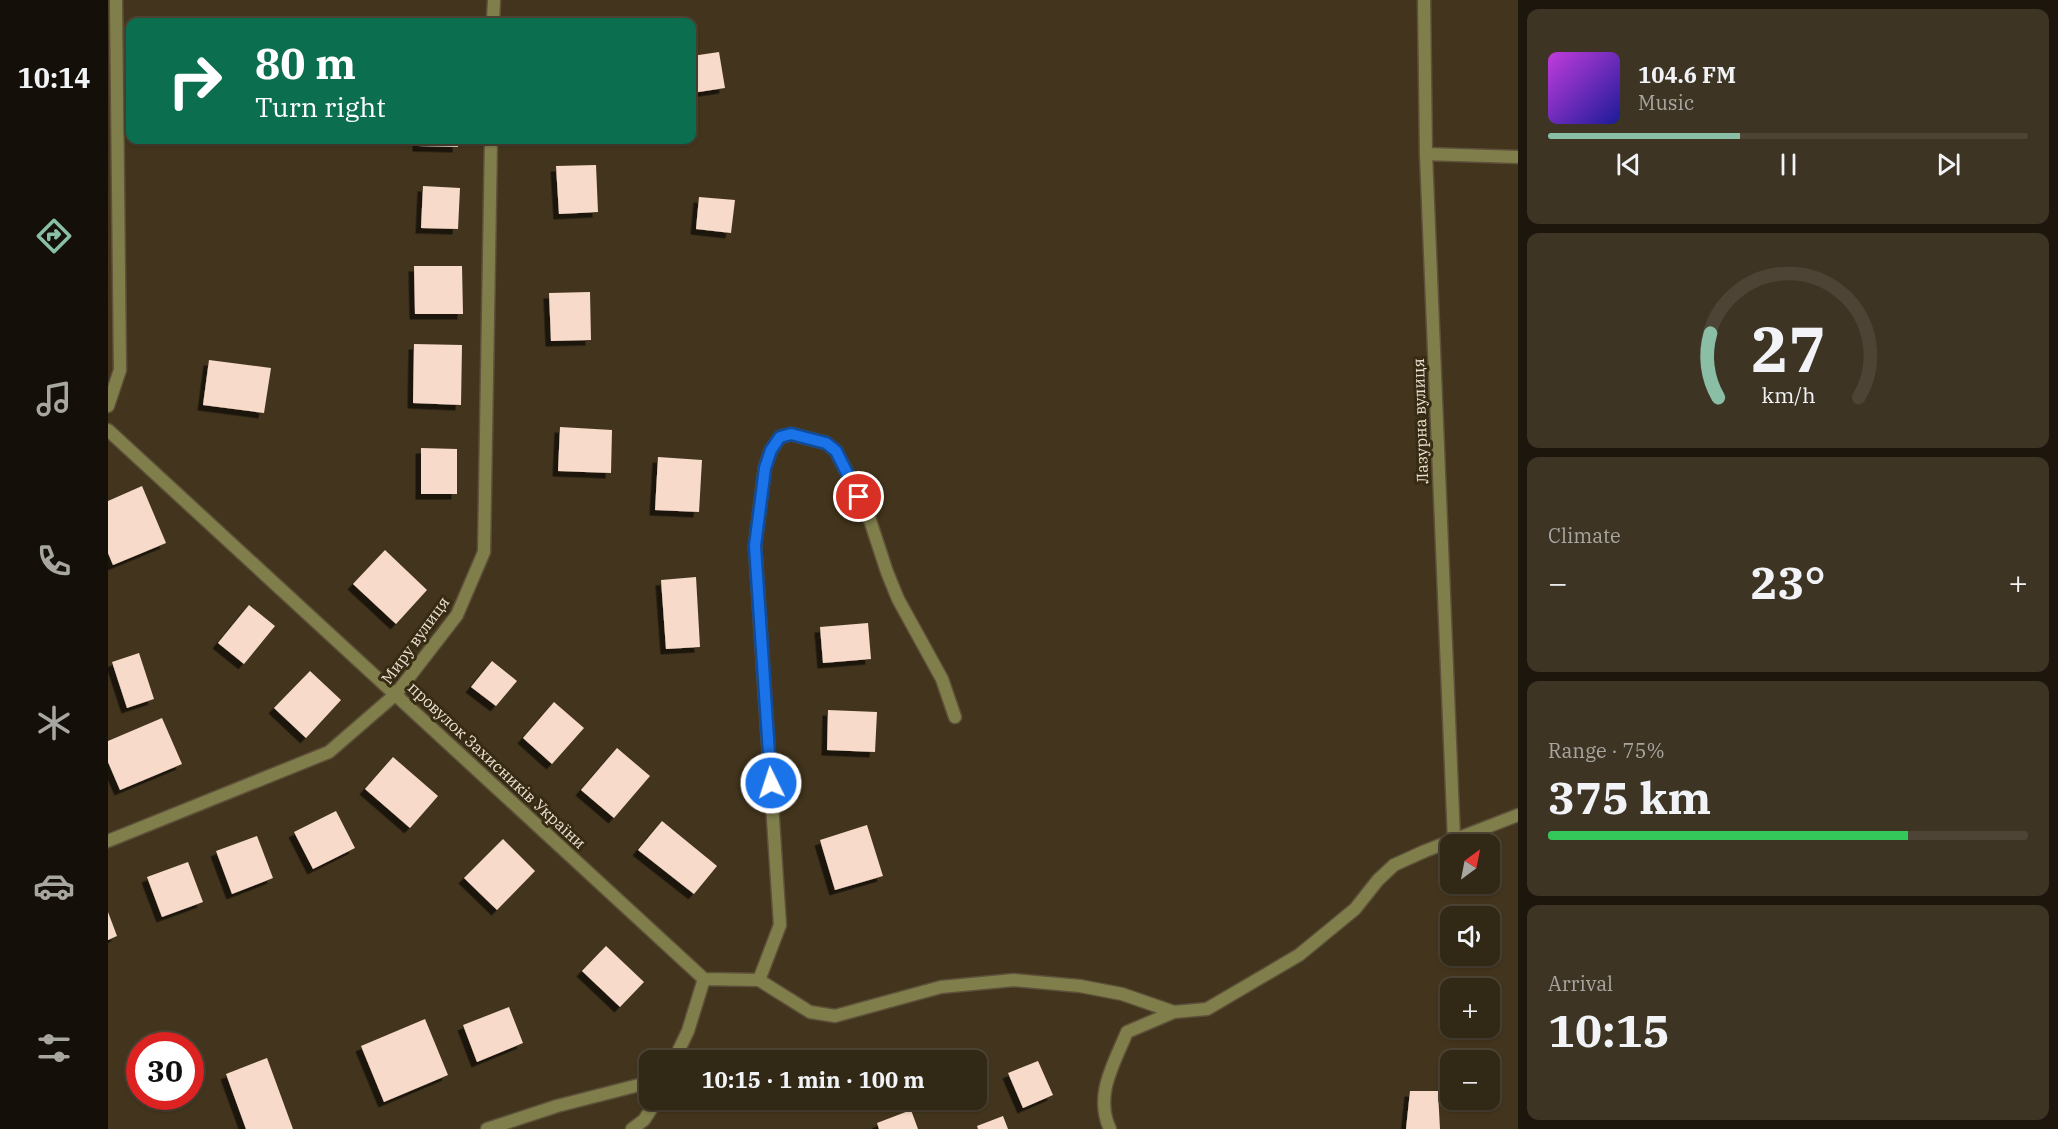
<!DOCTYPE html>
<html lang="en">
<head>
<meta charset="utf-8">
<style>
  body { margin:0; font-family:"IBM Plex Serif",serif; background:#3d3423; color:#f1f3f6; height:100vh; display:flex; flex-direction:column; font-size:22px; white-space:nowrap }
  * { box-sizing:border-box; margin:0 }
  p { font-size:20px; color:#a8a6a1 }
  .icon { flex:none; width:33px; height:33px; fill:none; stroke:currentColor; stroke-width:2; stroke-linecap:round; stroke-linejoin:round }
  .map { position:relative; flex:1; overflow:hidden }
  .drawer { display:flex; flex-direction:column; gap:9px; padding:9px; background:#1c160c; width:540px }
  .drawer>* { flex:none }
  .hud { position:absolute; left:18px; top:18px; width:570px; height:126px; border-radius:12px; box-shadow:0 2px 4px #0004,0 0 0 2px #4d4435; background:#0b6e4f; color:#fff; overflow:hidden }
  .needle { width:39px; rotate:32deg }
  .fabs { position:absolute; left:1332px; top:834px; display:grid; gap:12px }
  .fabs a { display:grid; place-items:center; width:60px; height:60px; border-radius:12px; background:#322816; box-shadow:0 2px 4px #0004,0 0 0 2px #4d4435; font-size:30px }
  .speed { position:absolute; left:18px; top:1032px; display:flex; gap:12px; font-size:30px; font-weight:700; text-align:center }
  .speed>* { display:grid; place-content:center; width:78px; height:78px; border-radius:50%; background:#322816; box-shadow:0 2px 4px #0004,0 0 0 2px #4d4435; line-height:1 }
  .speed .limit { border:9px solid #d22; background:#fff; color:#111 }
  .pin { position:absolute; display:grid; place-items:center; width:51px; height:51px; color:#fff; margin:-26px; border:3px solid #fff; border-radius:50%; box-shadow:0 2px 6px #0007 }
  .me { position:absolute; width:66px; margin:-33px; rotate:356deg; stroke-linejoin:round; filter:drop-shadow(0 0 4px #0008) }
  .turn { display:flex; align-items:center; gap:21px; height:126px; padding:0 30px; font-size:27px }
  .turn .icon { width:78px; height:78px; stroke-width:2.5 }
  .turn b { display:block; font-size:42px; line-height:51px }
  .big { font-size:45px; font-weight:700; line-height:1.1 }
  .drawer .widget { flex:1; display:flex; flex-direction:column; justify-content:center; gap:9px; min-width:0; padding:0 21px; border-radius:12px; background:#3d3423 }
  .drawer .dial { align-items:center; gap:0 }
  .dial svg { height:156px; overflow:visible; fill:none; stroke:#4d4435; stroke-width:7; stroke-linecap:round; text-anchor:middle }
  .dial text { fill:#f1f3f6; stroke:none }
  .song { display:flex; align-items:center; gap:18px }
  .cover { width:72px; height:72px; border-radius:9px; background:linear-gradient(135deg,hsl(290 70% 55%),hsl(240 70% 35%)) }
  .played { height:6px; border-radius:3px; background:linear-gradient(90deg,#8abfa5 40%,#4d4435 40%) }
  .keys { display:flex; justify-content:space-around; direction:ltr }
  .heat { display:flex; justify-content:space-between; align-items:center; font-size:33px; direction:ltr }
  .charge { height:9px; border-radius:4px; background:linear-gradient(90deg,#34c759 75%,#4d4435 0) }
  .trip { position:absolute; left:531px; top:1050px; width:348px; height:60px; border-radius:12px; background:#322816; box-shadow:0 2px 4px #0004,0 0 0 2px #4d4435; font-weight:700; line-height:60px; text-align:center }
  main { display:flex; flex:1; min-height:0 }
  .menu { display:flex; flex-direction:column; width:108px; justify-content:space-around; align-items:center; background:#141009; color:#a8a6a1 }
  .menu .icon { width:42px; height:42px }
  .menu .active { color:#8abfa5 }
  .menu b { font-size:27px; color:#f1f3f6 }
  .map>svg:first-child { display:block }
</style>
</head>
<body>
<main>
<nav class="menu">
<b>10:14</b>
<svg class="icon active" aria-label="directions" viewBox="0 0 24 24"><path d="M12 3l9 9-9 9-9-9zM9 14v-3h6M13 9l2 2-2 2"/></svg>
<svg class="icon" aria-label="music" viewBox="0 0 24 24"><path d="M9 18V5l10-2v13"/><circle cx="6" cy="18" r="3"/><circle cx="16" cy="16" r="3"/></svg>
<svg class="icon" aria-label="phone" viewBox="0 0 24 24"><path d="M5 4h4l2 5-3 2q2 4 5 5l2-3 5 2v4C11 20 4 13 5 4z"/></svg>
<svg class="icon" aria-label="climate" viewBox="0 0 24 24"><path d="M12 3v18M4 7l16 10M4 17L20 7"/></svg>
<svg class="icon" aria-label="car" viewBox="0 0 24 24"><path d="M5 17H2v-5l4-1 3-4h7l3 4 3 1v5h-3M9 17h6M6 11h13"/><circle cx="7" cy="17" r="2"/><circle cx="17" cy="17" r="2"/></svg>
<svg class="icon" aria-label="filters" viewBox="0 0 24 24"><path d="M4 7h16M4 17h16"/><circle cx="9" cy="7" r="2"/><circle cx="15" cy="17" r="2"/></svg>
</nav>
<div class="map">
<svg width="1410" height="1129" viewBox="0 0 1410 1129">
  <defs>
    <filter id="shadow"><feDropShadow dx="-5.5" dy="5.5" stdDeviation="0" flood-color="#0009"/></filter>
  </defs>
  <rect width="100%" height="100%" fill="#43351d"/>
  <path fill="#f7daca" filter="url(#shadow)" d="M317,20h38v2h-38z
    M611,52l6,36 -33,5v-37z
    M310,140h40v7l-40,-1z
    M488,165l2,47 -39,2 -3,-48z
    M315,186l37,2 -2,41 -37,-1z
    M591,197l36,3 -4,33 -35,-4z
    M306,266h48l1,48h-48z
    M482,292l1,48 -40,1 -2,-48z
    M306,344l48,1 -1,60 -48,-2z
    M101,360l62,8 -7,45 -61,-8z
    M452,427l52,3 -1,43 -53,-2z
    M313,448l36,1v45h-36z
    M550,457l44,3 -3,52 -44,-2z
    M34,486l24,57 -53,22 -5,-12v-52z
    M277,550l42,40 -31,34 -43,-40z
    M588,577l4,70 -34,2 -5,-69z
    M141,605l26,21 -31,38 -26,-21z
    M760,623l3,36 -48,4 -3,-36z
    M31,653l15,46 -27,9 -15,-46z
    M384,661l25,20 -21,25 -25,-19z
    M202,671l31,29 -35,38 -32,-30z
    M446,702l30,26 -32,36 -29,-26z
    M720,710l49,2 -2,40 -48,-2z
    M54,718l20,46 -62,26 -12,-28v-21z
    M509,748l33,28 -36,42 -33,-28z
    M285,757l45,39 -28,32 -45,-39z
    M228,811l19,37 -42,21 -19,-37z
    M554,821l55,45 -23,28 -56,-44z
    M759,825l16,51 -48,14 -15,-50z
    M149,836l16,42 -41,16 -16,-43z
    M395,839l32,32 -38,39 -33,-32z
    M80,862l15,40 -41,15 -15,-40z
    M0,912l9,24 -9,4z
    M498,946l38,36 -24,25 -38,-36z
    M401,1007l14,36 -46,19 -14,-37z
    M317,1019l23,56 -64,27 -23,-56z
    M159,1058l26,71h-47l-20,-55z
    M930,1061l15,34 -30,13 -15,-35z
    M1302,1091h28l2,38h-34z
    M803,1110l7,19h-39l-2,-6z
    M895,1116l5,13h-30l-1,-3z"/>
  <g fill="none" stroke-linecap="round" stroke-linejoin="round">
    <g stroke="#5e513a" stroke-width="15">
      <path id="minor" d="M1316,0l2,154 28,686
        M385,22l1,-22
        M1318,154l92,3
        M0,430l596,549
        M0,841l221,-89 67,-58 61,-79 27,-63 7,-412
        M596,979l55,1 51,32 25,4 106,-29 73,-7 66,6 42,8 52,18
        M651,980l21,-55 -25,-379 10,-79 6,-17 9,-13 11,-3 35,9 10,8 32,63 19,58 11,27 44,80 13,38
        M566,1060l14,-29 16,-52
        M379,1129l70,-23 86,-22 7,-4
        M524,1129l12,-9 13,-20
        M1002,1129c-16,-34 4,-65 17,-97l47,-20 33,-3 92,-54 56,-46 23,-29 16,-15 31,-14 93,-36"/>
    </g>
    <g stroke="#5e513a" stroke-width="15">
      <path id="tertiary" d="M0,406l12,-36 -4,-370"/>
    </g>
    <use href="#minor" stroke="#807f4c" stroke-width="12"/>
    <use href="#tertiary" stroke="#807f4c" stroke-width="12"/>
  </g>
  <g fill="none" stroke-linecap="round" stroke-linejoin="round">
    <g stroke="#114b97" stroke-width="15">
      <path id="route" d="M663,783l-16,-237 10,-78 6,-18 9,-13 11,-3 35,9 10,8 23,46"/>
    </g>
    <use href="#route" stroke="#1a73e8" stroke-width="10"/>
  </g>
  <g text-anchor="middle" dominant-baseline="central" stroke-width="6" stroke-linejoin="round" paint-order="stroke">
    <g font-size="16" fill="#ece3d5" stroke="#382b13">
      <text transform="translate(1312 421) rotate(-92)">Лазурна вулиця</text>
      <text transform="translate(307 640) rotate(-54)">Миру вулиця</text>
      <text transform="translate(389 765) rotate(43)">провулок Захисників України</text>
    </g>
  </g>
</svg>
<div class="fabs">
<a><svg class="needle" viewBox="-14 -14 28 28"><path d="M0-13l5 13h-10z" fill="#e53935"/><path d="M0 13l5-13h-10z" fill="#a8a6a1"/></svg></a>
<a><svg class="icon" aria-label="sound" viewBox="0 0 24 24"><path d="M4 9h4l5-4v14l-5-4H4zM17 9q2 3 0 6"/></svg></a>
<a>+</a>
<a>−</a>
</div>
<div class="speed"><div class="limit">30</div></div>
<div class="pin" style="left:751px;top:497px;background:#d93025"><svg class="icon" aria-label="arrive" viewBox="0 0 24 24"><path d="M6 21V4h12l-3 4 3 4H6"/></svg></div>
<svg class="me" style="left:663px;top:783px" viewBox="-20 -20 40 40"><circle r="17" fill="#1a73e8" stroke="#fff" stroke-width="3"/><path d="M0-11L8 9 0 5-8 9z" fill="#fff"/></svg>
<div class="trip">10:15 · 1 min · 100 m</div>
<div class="hud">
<div class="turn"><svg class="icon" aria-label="right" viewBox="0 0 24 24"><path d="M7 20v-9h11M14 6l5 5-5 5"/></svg><div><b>80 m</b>Turn right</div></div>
</div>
</div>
<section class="drawer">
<div class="widget">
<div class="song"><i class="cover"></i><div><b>104.6 FM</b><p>Music</p></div></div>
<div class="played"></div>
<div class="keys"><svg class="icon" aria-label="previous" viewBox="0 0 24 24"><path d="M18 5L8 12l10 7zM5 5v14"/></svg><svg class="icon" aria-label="pause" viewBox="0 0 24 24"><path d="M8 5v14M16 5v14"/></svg><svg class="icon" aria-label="next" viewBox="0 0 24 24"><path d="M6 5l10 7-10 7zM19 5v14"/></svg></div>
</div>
<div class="widget dial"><svg viewBox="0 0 100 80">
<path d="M14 69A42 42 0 1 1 86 69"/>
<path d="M14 69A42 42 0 0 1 10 36" stroke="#8abfa5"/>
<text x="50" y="56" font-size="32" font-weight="700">27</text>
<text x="50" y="72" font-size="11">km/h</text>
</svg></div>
<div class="widget"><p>Climate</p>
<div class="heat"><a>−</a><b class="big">23°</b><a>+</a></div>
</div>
<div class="widget"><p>Range · 75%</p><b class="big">375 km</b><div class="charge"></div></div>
<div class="widget"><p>Arrival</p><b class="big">10:15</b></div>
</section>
</main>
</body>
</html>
